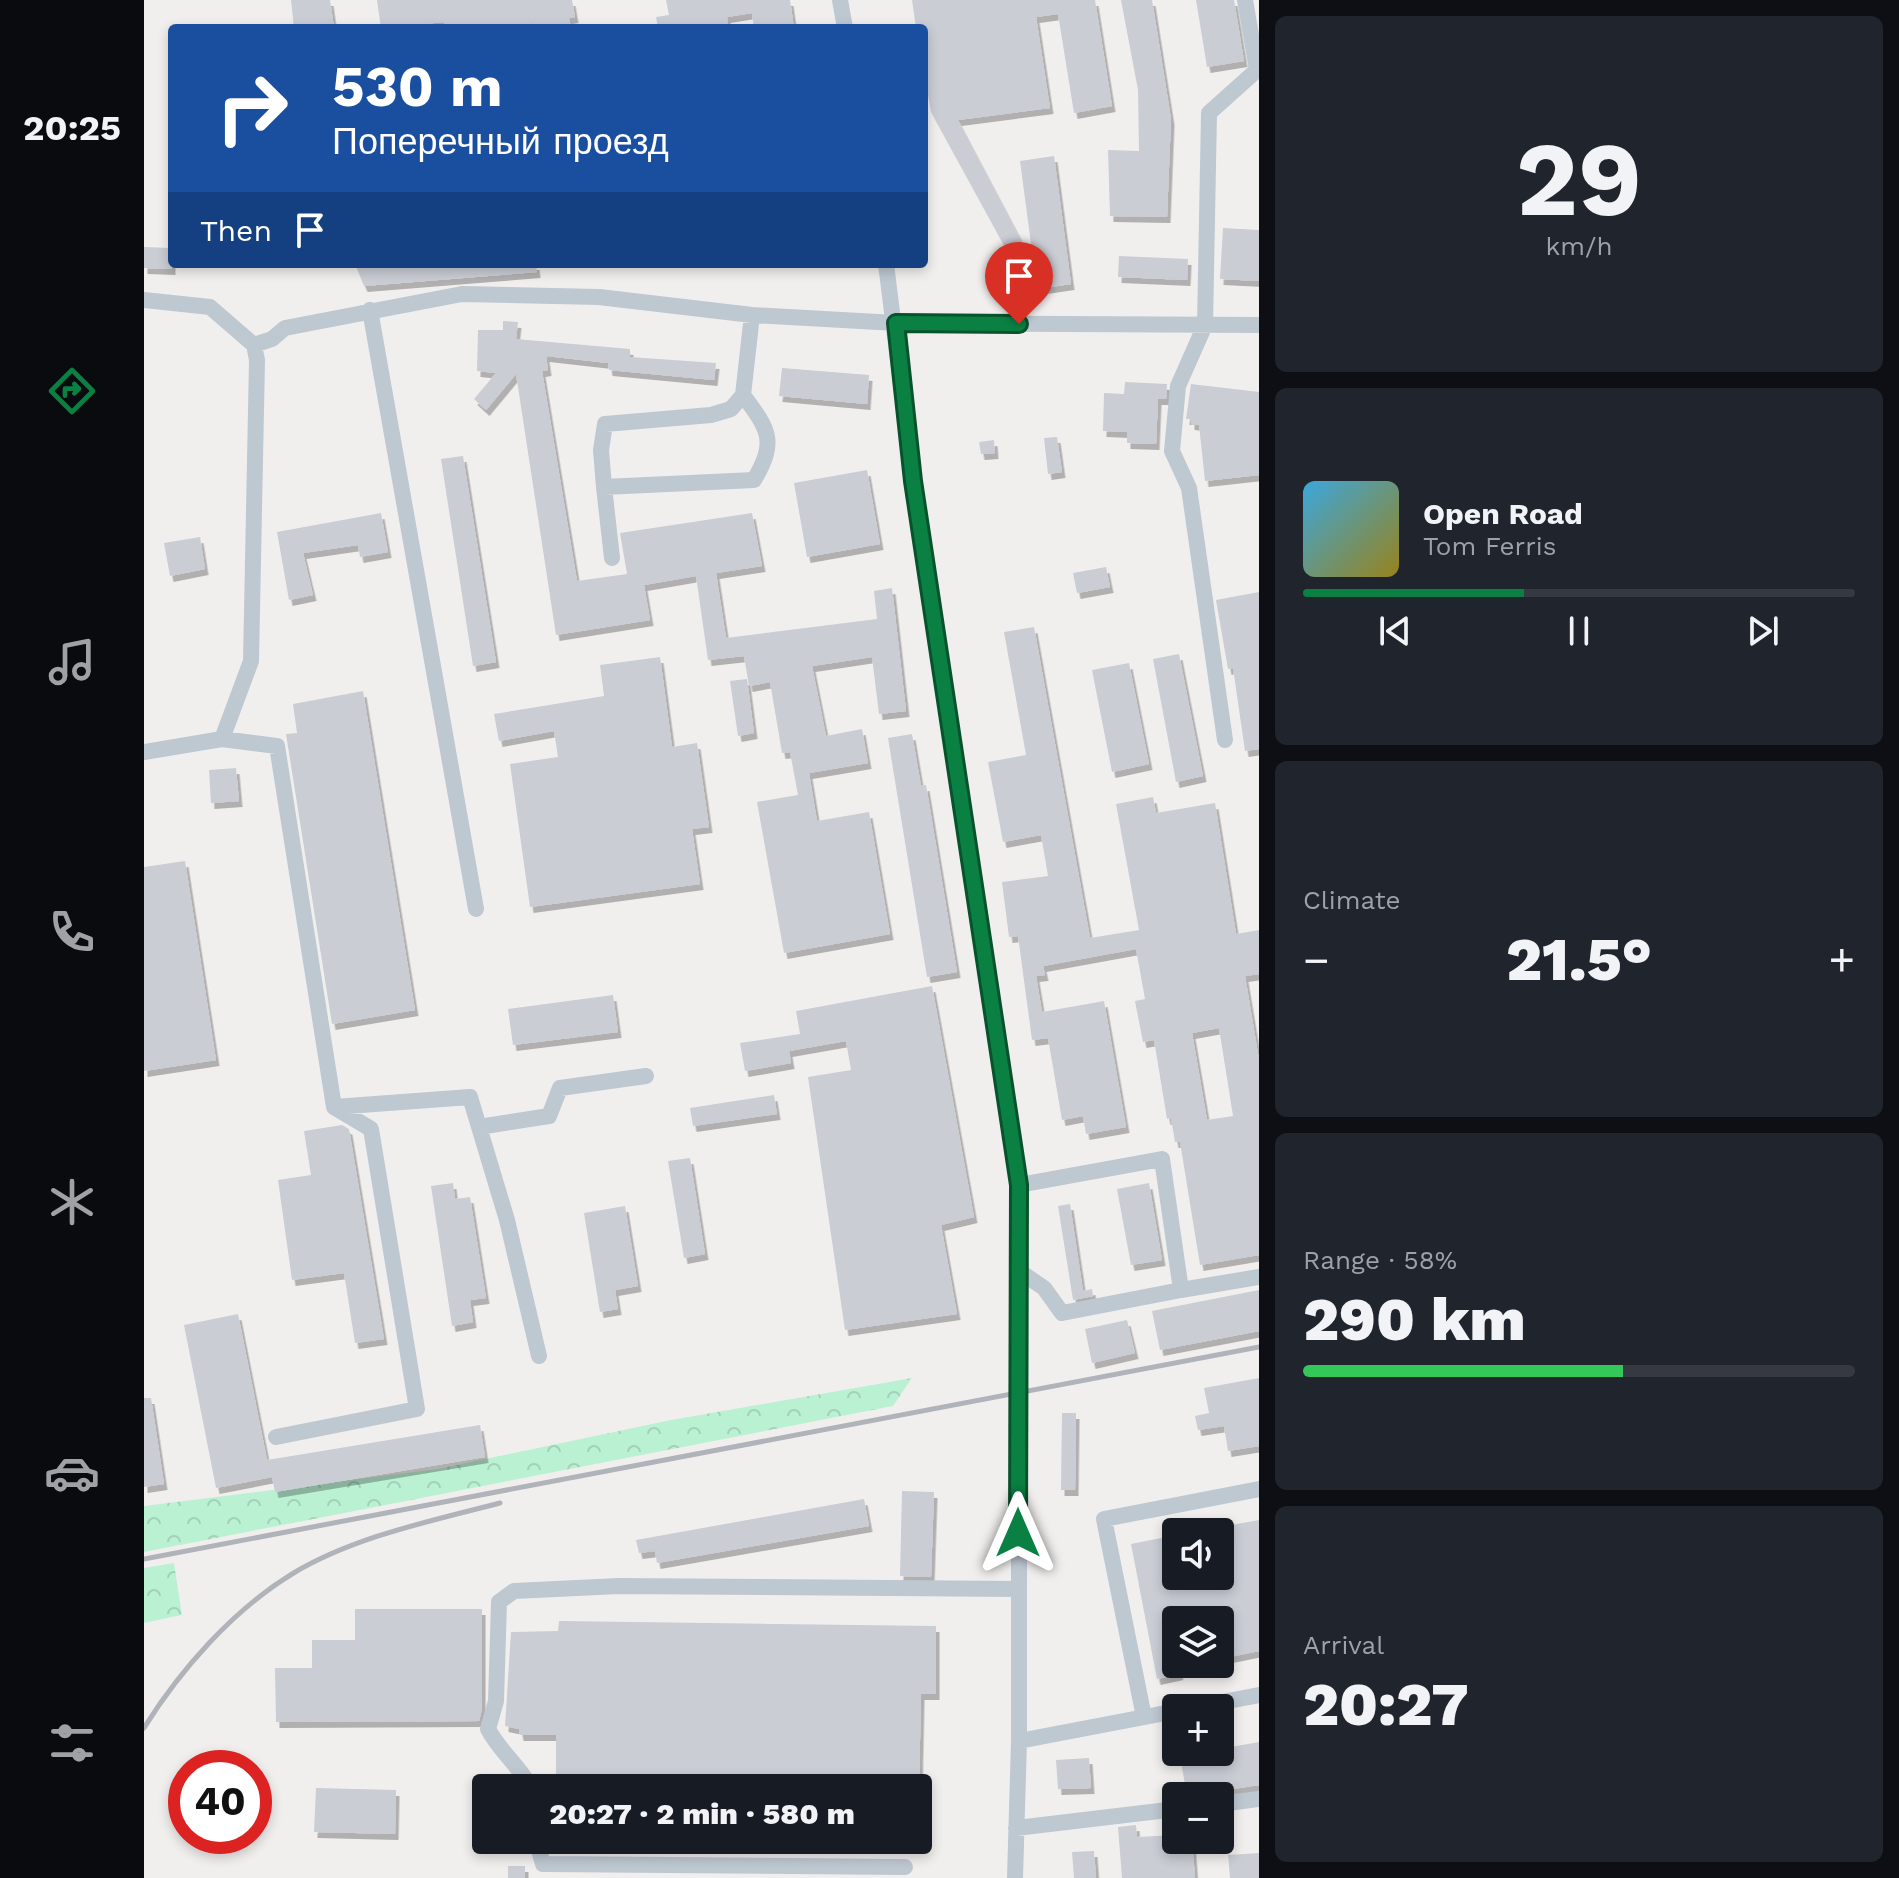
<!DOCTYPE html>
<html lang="en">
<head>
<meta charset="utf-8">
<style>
  body { margin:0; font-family:"Work Sans",sans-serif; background:#20242c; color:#f1f3f6; height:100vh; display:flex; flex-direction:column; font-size:30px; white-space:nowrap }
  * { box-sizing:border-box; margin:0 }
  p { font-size:26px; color:#9ea1a6 }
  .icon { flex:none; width:44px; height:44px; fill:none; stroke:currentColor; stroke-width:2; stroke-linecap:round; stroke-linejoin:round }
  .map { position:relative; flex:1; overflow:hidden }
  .side { display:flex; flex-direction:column; gap:16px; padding:16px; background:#0d0f14; width:640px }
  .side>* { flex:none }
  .top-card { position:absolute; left:24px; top:24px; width:760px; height:244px; border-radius:8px; box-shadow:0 4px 12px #0003; background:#1a4fa0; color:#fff; overflow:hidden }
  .tools { position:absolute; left:1018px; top:1518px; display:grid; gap:16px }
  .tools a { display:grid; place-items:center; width:72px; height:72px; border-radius:8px; background:#171b24; box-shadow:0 4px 12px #0003; font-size:40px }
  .speed { position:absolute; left:24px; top:1750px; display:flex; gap:16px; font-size:40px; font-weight:700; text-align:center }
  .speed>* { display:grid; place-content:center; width:104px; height:104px; border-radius:50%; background:#171b24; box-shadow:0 4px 12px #0003; line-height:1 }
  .speed .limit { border:12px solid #d22; background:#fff; color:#111 }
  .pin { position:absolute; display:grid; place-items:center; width:68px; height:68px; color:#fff; margin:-82px -34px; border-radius:50% 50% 50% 0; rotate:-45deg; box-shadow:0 0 8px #0007 }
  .pin .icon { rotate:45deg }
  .me { position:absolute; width:88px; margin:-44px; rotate:0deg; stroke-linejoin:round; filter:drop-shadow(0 0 6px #0008) }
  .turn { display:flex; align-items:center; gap:28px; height:168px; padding:0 32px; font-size:36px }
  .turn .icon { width:104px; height:104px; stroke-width:2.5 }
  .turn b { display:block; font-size:56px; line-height:68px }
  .then { display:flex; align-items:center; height:76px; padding:0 32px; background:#0003; gap:16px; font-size:30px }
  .big { font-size:60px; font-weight:800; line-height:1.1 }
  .side .tile { flex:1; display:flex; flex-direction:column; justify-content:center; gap:12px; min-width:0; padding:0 28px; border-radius:12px; background:#20242c }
  .side .dial { align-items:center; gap:0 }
  .dial b { font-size:104px; line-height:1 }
  .song { display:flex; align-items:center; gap:24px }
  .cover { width:96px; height:96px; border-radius:12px; background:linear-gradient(135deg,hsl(200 70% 55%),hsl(50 70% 35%)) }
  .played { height:8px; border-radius:4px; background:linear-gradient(90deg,#0b8043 40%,#363941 40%) }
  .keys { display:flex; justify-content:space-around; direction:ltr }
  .heat { display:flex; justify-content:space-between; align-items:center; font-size:44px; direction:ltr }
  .charge { height:12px; border-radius:6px; background:linear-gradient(90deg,#34c759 58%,#363941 0) }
  .trip { position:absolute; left:328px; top:1774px; width:460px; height:80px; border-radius:8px; background:#171b24; box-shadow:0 4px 12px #0003; font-weight:800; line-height:80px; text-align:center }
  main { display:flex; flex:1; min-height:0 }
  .menu { display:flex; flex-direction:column; width:144px; justify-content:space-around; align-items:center; background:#090b0e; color:#9ea1a6 }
  .menu .icon { width:56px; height:56px }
  .menu .current { color:#0b8043 }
  .menu b { font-size:36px; color:#f1f3f6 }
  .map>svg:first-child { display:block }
</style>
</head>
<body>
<main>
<nav class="menu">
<b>20:25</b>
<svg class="icon current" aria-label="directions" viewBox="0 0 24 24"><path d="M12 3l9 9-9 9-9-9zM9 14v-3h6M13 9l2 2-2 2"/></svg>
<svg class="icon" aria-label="music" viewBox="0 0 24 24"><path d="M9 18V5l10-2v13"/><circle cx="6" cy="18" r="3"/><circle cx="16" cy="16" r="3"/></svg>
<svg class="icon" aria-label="phone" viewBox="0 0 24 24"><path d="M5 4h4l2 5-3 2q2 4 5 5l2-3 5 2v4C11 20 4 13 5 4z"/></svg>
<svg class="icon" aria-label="climate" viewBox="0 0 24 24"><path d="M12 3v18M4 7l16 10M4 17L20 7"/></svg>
<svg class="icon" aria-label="car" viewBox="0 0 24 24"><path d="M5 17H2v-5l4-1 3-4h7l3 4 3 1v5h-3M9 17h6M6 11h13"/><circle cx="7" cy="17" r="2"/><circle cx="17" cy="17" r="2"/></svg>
<svg class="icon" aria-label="filters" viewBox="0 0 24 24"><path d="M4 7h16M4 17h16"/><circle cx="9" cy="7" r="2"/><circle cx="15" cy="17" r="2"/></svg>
</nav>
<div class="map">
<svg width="1115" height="1878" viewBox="0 0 1115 1878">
  <defs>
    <pattern id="forest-crowns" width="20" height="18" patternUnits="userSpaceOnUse" patternTransform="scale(2)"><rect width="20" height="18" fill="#bbf1d3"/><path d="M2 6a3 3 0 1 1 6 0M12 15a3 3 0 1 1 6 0" fill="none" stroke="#a2d0b8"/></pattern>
    <filter id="shadow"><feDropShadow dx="3.5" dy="6" stdDeviation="0" flood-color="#0004"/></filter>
  </defs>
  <rect width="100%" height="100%" fill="#f1efee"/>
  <path fill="url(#forest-crowns)" d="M768,1378l-19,28 -749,146v-46l294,-37 233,-49z
    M30,1563l8,52 -38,8v-55z"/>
  <path fill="#cacdd4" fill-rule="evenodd" filter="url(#shadow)" d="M147,0h39l4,28h-40z
    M233,0h195l3,17 -6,1 2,10h-37l-1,-5 -29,5h-59l-1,-6 -63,6z
    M522,0h124l4,28h-40l-2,-15 -25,4 1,11h-70l-2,-11 13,-2z
    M768,0h183l17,106 -38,7 -16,-99 -22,3 14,91 -92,12 68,129 -15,9 -80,-146 -7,-39v-45h-8z
    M977,0h31l19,119 -4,98 -57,-1 -2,-66 31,1 -1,-61z
    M1052,0h38l10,61 -37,6z
    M910,156l17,128 -34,5 -17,-128z
    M1079,228l36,2v51l-39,-2z
    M0,247l28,1v21l-28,-1z
    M975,256l69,3 -1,21 -69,-3z
    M211,264h181l1,8 -173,14z
    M359,321l15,1 -2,17 114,10v8l86,6 -2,17 -105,-10 -1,-7 -62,-7 2,14 -6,1 35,210 50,-7 -7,-41 132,-20 10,53 -46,7 10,65 151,-19 -3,-28 18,-3 14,123 -27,3 -7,-57 -60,9 14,70 36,-7 6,34 -59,10 8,48 52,-9 21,122 -106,19 -27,-151 41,-7 -8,-43 -8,1 -12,-71 -21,4 -5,-30 -36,4 -12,-84 -52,9 6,35 -94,15 -40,-261 -30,36 -12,-11 22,-26 -19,-2 1,-41h25z
    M638,368l87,7 -2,29 -88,-8z
    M981,382l42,2 -1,15h-8l-2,45 -29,-1v-11l-24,-1 1,-38 20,1z
    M1047,384l68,8v83l-54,6 -6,-56 -8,-1v-5h-5z
    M913,437l5,35 -14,2 -4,-36z
    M850,440l1,13 -14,1 -2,-12z
    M319,456l33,206 -23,4 -32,-207z
    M723,470l13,74 -73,13 -13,-74z
    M237,513l7,39 -28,5 -2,-12 -55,8 10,42 -24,5 -12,-68z
    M56,537l5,32 -35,7 -6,-33z
    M962,567l4,20 -33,6 -4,-20z
    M1115,592v157l-14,2 -12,-83 -5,1 -12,-69z
    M890,627l56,311 49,-8 -23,-126 37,-7 3,16 59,-10 21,131 23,-4v44l-14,2 14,84v195l-59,10 -20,-123h-5l-4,-24 -4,1 -13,-79 -11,2 -8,-41 10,-2 -9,-50 -93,17 2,9 -9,1 6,36 62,-11 22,126 -40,7 -3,-18 -21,4 -14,-82 -16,2 -14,-104 -9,1 -7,-55 46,-6 -7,-41 -38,7 -15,-80 38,-7 -22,-123zM1075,1028l14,88 -26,4 -15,-87z
    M1035,654l24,122 -27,6 -23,-123z
    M516,657l12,90 25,-4 12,84 -17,2 8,55 -170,23 -20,-143 48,-7 -4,-26 -55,10 -5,-27 110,-18 -4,-31z
    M985,663l20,101 -37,8 -20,-102z
    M603,679l7,54 -16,3 -8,-55z
    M219,691l52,319 -83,14 -46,-290 11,-1 -4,-29z
    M768,734l9,52 5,-1 31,187 -30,5 -39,-239z
    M92,768l3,33 -28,2 -2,-33z
    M41,861l31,199 -72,11v-204z
    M788,986l42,231 -33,8 16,89 -112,16 -37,-253 43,-7 -5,-29 -57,10 2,12 -46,8 -5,-28 60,-9 -4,-23z
    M469,995l5,37 -105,13 -5,-36z
    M630,1095l3,19 -84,12 -3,-18z
    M198,1125l7,4 35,210 -29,4 -11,-70 -52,7 -14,-100 33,-5 -7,-44z
    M546,1158l15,96 -21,4 -16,-97z
    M309,1183l2,16 15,-2 16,101 -16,2 3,22 -21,4 -21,-140z
    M1005,1183l13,77 -31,5 -14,-76z
    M926,1204l13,87 9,-2 1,7 -20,4 -15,-94z
    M481,1206l13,80 -23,4 3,19 -18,3 -16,-99z
    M1115,1290v41l-99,19 -8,-39z
    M94,1314l29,146 213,-35 5,32 -210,35 -3,-15 -56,11 -32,-163z
    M983,1320l8,33 -43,10 -7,-34z
    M1115,1378v68l-31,5 -4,-25 -26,4 -3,-14 14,-3 -5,-25z
    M0,1398h7l13,86 -20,3z
    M918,1413h14l-1,77h-14z
    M758,1491l32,1 -3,85 -31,-1z
    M720,1499l5,27 -212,37 -2,-12 -16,2 -3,-13z
    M1115,1520v131l-39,8v-39h-44v44l4,10 -23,5 -26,-135 45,-9v41h44v-49z
    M211,1609h127v100l-3,12 -203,1 -1,-54h37v-28h43z
    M415,1621l377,5v68h-15l-2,94h-363v-53h-36l-1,-6 -14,-3 6,-94 47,-1z
    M1115,1742v43l-72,11 -7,-40z
    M945,1758l2,30 -33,1 -2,-29z
    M172,1788l80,2 -1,44 -81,-2z
    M992,1825l1,12 39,-2v5h16l3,38h-73l-4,-51z
    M950,1851l2,27h-22l-2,-26z
    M1115,1853v25h-29l-2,-23z
    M364,1866h17v12h-17z"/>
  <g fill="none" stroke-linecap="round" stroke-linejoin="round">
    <path stroke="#bec8d1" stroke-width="16" d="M696,0l5,28
      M742,264l27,217 106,704v556l-4,137
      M0,300l66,7 44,38 3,15 -6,301 -29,78
      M226,310l106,599
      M110,345l18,-6 13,-11 177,-34 137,3 153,18 144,8 363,2
      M460,487l-3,-37 4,-26 106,-9 20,-6 12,-14
      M468,558l-8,-71 150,-7c23,-39 15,-50 -11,-85l9,-80
      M1081,740l-36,-252 -17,-37 6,-65 27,-61 4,-212 48,-43 -12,-70
      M0,752l78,-13 55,7 57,361 37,22 46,280 -141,28
      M190,1107l136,-10 37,123 32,136
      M335,1127l70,-11 11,-28 86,-12
      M875,1271l25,17 18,25 119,-23 -19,-131 -143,26
      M1037,1290l78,-13
      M1047,1708l68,-13
      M1000,1717l-40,-198 155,-30
      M875,1741l157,-30
      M387,1788c-12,-23 -31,-36 -43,-59l8,-28 3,-99 15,-11 105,-5 399,3
      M1076,1804l39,-5
      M872,1828l160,-19
      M392,1840l7,24 362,3"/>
    <path stroke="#b0b3b9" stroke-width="5" d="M0,1559l1115,-212
      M0,1728c36,-58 89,-118 148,-154 61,-37 139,-53 208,-71"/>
  </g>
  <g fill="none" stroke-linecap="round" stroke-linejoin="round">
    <g stroke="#07532c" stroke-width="20">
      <path id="route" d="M874,1533l1,-348 -106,-704 -17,-158 123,1"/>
    </g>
    <use href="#route" stroke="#0b8043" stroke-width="14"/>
  </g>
</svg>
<div class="tools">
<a><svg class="icon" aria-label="sound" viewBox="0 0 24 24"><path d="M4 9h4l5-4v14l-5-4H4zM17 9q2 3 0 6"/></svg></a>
<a><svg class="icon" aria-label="layers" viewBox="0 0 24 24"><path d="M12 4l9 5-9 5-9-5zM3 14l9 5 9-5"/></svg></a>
<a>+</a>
<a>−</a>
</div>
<div class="speed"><div class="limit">40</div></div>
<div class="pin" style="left:875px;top:324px;background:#d93025"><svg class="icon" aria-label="arrive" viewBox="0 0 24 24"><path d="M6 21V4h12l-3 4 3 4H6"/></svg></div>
<svg class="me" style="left:874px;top:1533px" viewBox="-20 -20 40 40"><path d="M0-17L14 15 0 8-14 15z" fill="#0b8043" stroke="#fff" stroke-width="4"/></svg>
<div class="trip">20:27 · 2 min · 580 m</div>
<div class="top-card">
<div class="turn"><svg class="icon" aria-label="right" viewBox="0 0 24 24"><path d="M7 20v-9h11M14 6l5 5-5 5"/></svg><div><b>530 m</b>Поперечный проезд</div></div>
<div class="then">Then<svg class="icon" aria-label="arrive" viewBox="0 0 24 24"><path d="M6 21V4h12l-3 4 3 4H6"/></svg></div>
</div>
</div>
<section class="side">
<div class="tile dial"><b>29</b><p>km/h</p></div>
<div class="tile">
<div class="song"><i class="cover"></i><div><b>Open Road</b><p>Tom Ferris</p></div></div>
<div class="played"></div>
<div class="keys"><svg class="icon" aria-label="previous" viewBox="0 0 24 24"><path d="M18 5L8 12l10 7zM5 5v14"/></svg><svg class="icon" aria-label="pause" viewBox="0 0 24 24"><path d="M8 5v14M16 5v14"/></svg><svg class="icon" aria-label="next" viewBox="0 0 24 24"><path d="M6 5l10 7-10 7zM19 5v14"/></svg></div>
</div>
<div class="tile"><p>Climate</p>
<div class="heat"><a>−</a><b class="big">21.5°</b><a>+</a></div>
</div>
<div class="tile"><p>Range · 58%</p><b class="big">290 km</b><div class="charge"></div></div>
<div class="tile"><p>Arrival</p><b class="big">20:27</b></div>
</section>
</main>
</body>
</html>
